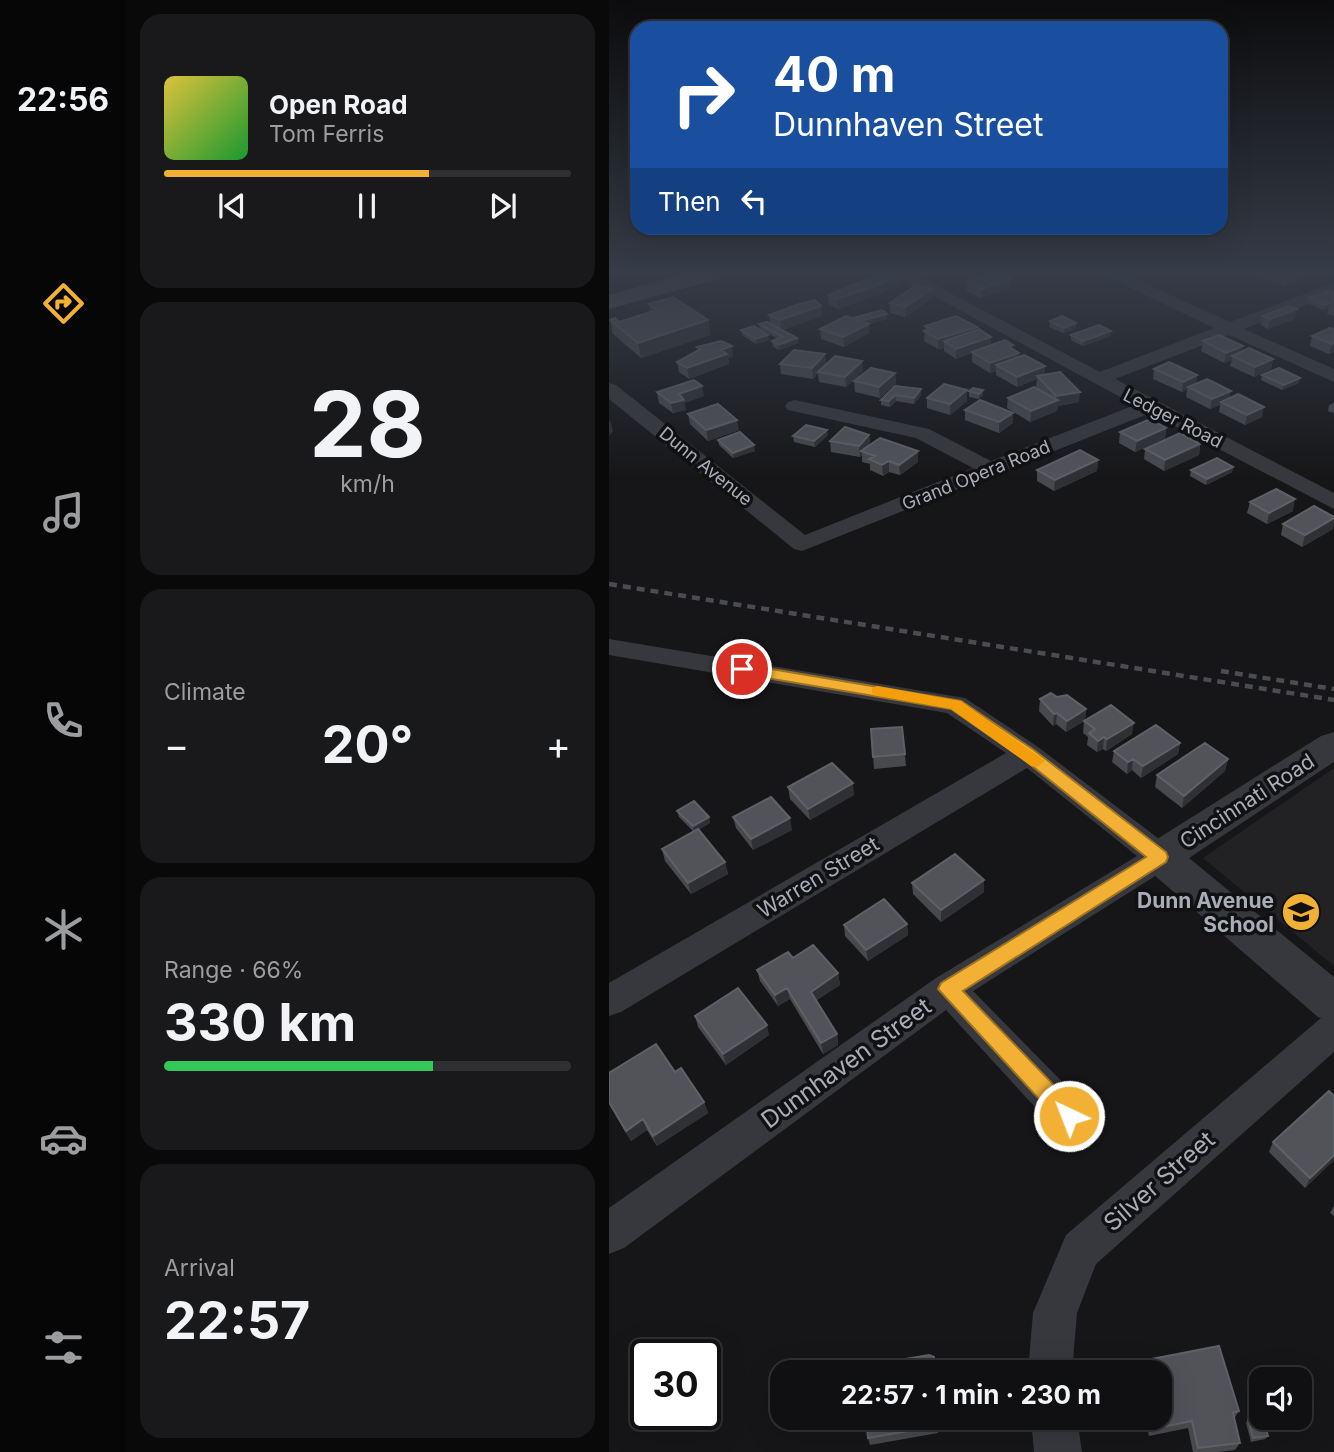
<!DOCTYPE html>
<html lang="en">
<head>
<meta charset="utf-8">
<style>
  body { margin:0; font-family:Inter,sans-serif; background:#19191b; color:#f1f3f6; height:100vh; display:flex; flex-direction:column; font-size:26px; white-space:nowrap }
  * { box-sizing:border-box; margin:0 }
  p { font-size:23px; color:#9c9d9f }
  .icon { flex:none; width:38px; height:38px; fill:none; stroke:currentColor; stroke-width:2; stroke-linecap:round; stroke-linejoin:round }
  .map { position:relative; flex:1; overflow:hidden }
  .drawer { display:flex; flex-direction:column; gap:14px; padding:14px; background:#09090a; width:483px }
  .drawer>* { flex:none }
  .banner { position:absolute; left:21px; top:21px; width:598px; height:214px; border-radius:21px; box-shadow:0 7px 28px #0002,0 0 0 2px #303032; background:#1a4fa0; color:#fff; overflow:hidden }
  .controls { position:absolute; left:640px; top:1367px; display:grid; gap:14px }
  .controls a { display:grid; place-items:center; width:63px; height:63px; border-radius:14px; background:#101012; box-shadow:0 7px 28px #0002,0 0 0 2px #303032; font-size:35px }
  .speed { position:absolute; left:21px; top:1339px; display:flex; gap:14px; font-size:35px; font-weight:700; text-align:center }
  .speed>* { display:grid; place-content:center; width:91px; height:91px; border-radius:50%; background:#101012; box-shadow:0 7px 28px #0002,0 0 0 2px #303032; line-height:1 }
  .speed .limit { border:4px solid #111; border-radius:10px; background:#fff; color:#111 }
  .pin { position:absolute; display:grid; place-items:center; width:60px; height:60px; color:#fff; margin:-30px; border:4px solid #fff; border-radius:50%; box-shadow:0 2px 7px #0007 }
  .me { position:absolute; width:77px; margin:-38px; rotate:317deg; stroke-linejoin:round; filter:drop-shadow(0 0 5px #0008) }
  .turn { display:flex; align-items:center; gap:24px; height:147px; padding:0 28px; font-size:32px }
  .turn .icon { width:91px; height:91px; stroke-width:2.5 }
  .turn b { display:block; font-size:49px; line-height:60px }
  .then { display:flex; align-items:center; height:66px; padding:0 28px; background:#0003; gap:14px; font-size:26px }
  .big { font-size:52px; font-weight:700; line-height:1.1 }
  .drawer .widget { flex:1; display:flex; flex-direction:column; justify-content:center; gap:10px; min-width:0; padding:0 24px; border-radius:21px; background:#19191b }
  .drawer .dial { align-items:center; gap:0 }
  .dial b { font-size:91px; line-height:1 }
  .song { display:flex; align-items:center; gap:21px }
  .cover { width:84px; height:84px; border-radius:10px; background:linear-gradient(135deg,hsl(50 70% 55%),hsl(130 70% 35%)) }
  .played { height:7px; border-radius:4px; background:linear-gradient(90deg,#f2b134 65%,#303032 65%) }
  .keys { display:flex; justify-content:space-around; direction:ltr }
  .heat { display:flex; justify-content:space-between; align-items:center; font-size:38px; direction:ltr }
  .charge { height:10px; border-radius:5px; background:linear-gradient(90deg,#34c759 66%,#303032 0) }
  .trip { position:absolute; left:161px; top:1360px; width:402px; height:70px; border-radius:21px; background:#101012; box-shadow:0 7px 28px #0002,0 0 0 2px #303032; font-weight:700; line-height:70px; text-align:center }
  main { display:flex; flex:1; min-height:0 }
  .menu { display:flex; flex-direction:column; width:126px; justify-content:space-around; align-items:center; background:#060607; color:#9c9d9f }
  .menu .icon { width:49px; height:49px }
  .menu .current { color:#f2b134 }
  .menu b { font-size:32px; color:#f1f3f6 }
  .map>svg:first-child { display:block }
</style>
</head>
<body>
<main>
<nav class="menu">
<b>22:56</b>
<svg class="icon current" aria-label="directions" viewBox="0 0 24 24"><path d="M12 3l9 9-9 9-9-9zM9 14v-3h6M13 9l2 2-2 2"/></svg>
<svg class="icon" aria-label="music" viewBox="0 0 24 24"><path d="M9 18V5l10-2v13"/><circle cx="6" cy="18" r="3"/><circle cx="16" cy="16" r="3"/></svg>
<svg class="icon" aria-label="phone" viewBox="0 0 24 24"><path d="M5 4h4l2 5-3 2q2 4 5 5l2-3 5 2v4C11 20 4 13 5 4z"/></svg>
<svg class="icon" aria-label="climate" viewBox="0 0 24 24"><path d="M12 3v18M4 7l16 10M4 17L20 7"/></svg>
<svg class="icon" aria-label="car" viewBox="0 0 24 24"><path d="M5 17H2v-5l4-1 3-4h7l3 4 3 1v5h-3M9 17h6M6 11h13"/><circle cx="7" cy="17" r="2"/><circle cx="17" cy="17" r="2"/></svg>
<svg class="icon" aria-label="filters" viewBox="0 0 24 24"><path d="M4 7h16M4 17h16"/><circle cx="9" cy="7" r="2"/><circle cx="15" cy="17" r="2"/></svg>
</nav>
<section class="drawer">
<div class="widget">
<div class="song"><i class="cover"></i><div><b>Open Road</b><p>Tom Ferris</p></div></div>
<div class="played"></div>
<div class="keys"><svg class="icon" aria-label="previous" viewBox="0 0 24 24"><path d="M18 5L8 12l10 7zM5 5v14"/></svg><svg class="icon" aria-label="pause" viewBox="0 0 24 24"><path d="M8 5v14M16 5v14"/></svg><svg class="icon" aria-label="next" viewBox="0 0 24 24"><path d="M6 5l10 7-10 7zM19 5v14"/></svg></div>
</div>
<div class="widget dial"><b>28</b><p>km/h</p></div>
<div class="widget"><p>Climate</p>
<div class="heat"><a>−</a><b class="big">20°</b><a>+</a></div>
</div>
<div class="widget"><p>Range · 66%</p><b class="big">330 km</b><div class="charge"></div></div>
<div class="widget"><p>Arrival</p><b class="big">22:57</b></div>
</section>
<div class="map">
<svg width="725" height="1452" viewBox="0 0 725 1452">
  <rect width="100%" height="100%" fill="#161618"/>
  <path fill="#222225" d="M725,768v198l-131,-108z"/>
  <g fill="none" stroke-linecap="round" stroke-linejoin="round">
    <path fill="#37383d" fill-rule="evenodd" d="M284,274h21l186,98 114,-44 -112,-54h22l106,48 104,-39v11l-90,35 90,40v13l-105,-47 -114,44 219,114v16l-184,-96 -348,138 -8,-2 -185,-150v-16l7,2 189,150 168,-67 -57,-30 -128,-28 -3,-4 3,-4 7,-2 134,29 62,32 144,-56z
      M0,639l356,59 73,49 133,101 5,9 -5,9 -198,125 110,112 5,13 -5,13 -14,5 -14,-5 -109,-119 -322,238 -15,6v-46l327,-230 201,-122 -110,-88 -406,244 -12,4v-33l397,-230 -59,-40 -338,-58z
      M725,1013v39l-238,212 -19,49 -5,59h-44l5,-59 33,-78 255,-217z
      M422,1418h46l5,34h-48z"/>
    <path fill="#37383d" fill-rule="evenodd" d="M725,732v30l-145,96 145,119v45l-16,-5 -172,-149 -6,-11 6,-11 175,-110z"/>
    <path fill="#53555c" fill-rule="evenodd" d="M74,274h38l-3,5 -109,30v-14z"/>
    <path stroke="#4a4c52" stroke-width="4.5" stroke-dasharray="8 6" stroke-linecap="butt" d="M0,584l725,116
      M612,671l113,18"/>
  </g>
  <path fill="#47494d" d="M644,274h48l-1,7 -15,5 -32,-11z
    M402,279v9l-30,10 -14,-7v-9z
    M294,283l-21,10 -44,16 -9,-5 -1,-9z
    M323,289v9l-27,19 -15,-4v-10z
    M725,292v24l-7,-2 2,-6 -6,2 -15,-7 1,-5z
    M40,304l59,16 2,15 -69,23 -28,-24 -3,-14 9,2 31,-9z
    M278,314v5l-18,5v9l-25,14 -23,-8 -1,-10 33,-11z
    M160,315l53,1 -40,14 15,8 1,5 -19,7 -6,-3 -1,-6 6,-2 -18,-10 -1,-5h11z
    M654,316l32,3 -27,10 -7,-4z
    M441,321l26,2v5l-12,5 -15,-6z
    M316,326l52,4 14,7v8h22l-1,4 7,4v3l26,10 -1,9 35,27 -21,4 -1,5 -27,11 -23,-14 1,-10 32,-7 -4,-5 1,-7 -20,8 -21,-12v-4l-6,2 -18,-11v-9l-16,6 -12,-8v-3l-6,1 -14,-8z
    M725,329v23l-5,2 -19,-8 2,-10z
    M132,330l28,10 -13,4 -14,-9z
    M502,331v5l-28,10 -12,-6v-5z
    M594,341l40,5 -1,6 31,7 -2,10 -17,8 -24,-11 2,-6 -8,3 -23,-12z
    M88,347l36,9 -5,3 1,5 -40,15 -10,-7 -2,-10 21,-12z
    M216,354l1,10 37,7 -17,16 -27,-5 -1,-9 -5,6 -32,-5 -1,-10z
    M545,369l43,6 -1,8 34,15 32,19 -17,8 -26,-13 1,-7 -10,4 -24,-12 1,-8 -5,3 -29,-13z
    M286,373l1,10 -16,15 -25,-6 -1,-11z
    M653,375l37,8 -17,7 -21,-10z
    M286,386l26,9 -7,9 -18,-3 -6,6 -9,-2v-5z
    M360,391l14,4 -4,4 -10,-2z
    M48,392l47,4 -20,7 2,7 -13,3 -14,-10z
    M318,398l40,3 -17,14 -23,-7z
    M725,403v10l-6,-2 1,-6z
    M356,410l48,3v10l-14,10 -34,-13z
    M79,414l51,16 -31,11 -18,-17z
    M557,428l-1,11 -30,13 -16,-9 1,-11z
    M219,435l-13,12 -21,-5 -1,-6z
    M260,435l1,10 48,17 -18,13 -11,-3 -6,4 -13,-6v-6l-8,-2v-7l-2,2 -29,-5 -1,-11z
    M109,440l37,11 -22,7 -14,-13z
    M591,444l-1,11 -35,16 -20,-12 1,-10z
    M489,460l-1,11 -43,20 -17,-10v-11z
    M624,467l-1,5 -26,13 -16,-9 1,-6z
    M641,502l43,9 -26,13 -20,-11z
    M725,517l-1,12 -31,18 -21,-12 2,-11z
    M448,697l29,12 -1,12 47,13 -26,17 -3,-2 -6,3 -10,-7 1,-8 -5,-4 1,-12 -18,11 -10,-8 -3,2 -14,-15 1,-12z
    M262,729l34,25 1,12 -32,3z
    M571,743l-2,11 -37,24 -9,-8 -5,4 -15,-12 2,-11z
    M619,759l-3,12 -43,37 -27,-21 2,-12z
    M179,787l66,8 -44,25 -20,-21z
    M68,811l32,6 1,6 -12,7 27,32 3,12 -37,20 -26,-33 -3,-12 32,-17 -15,-15z
    M124,817l59,13 -39,20 -17,-22z
    M303,883l72,9 -43,30 -28,-28z
    M298,924l1,11 -40,26 -23,-25 -1,-11z
    M184,958l45,15 2,12 -24,15 21,34 1,11 -15,9 -33,-55 -12,7 -18,-25 -3,-11z
    M86,1016l74,19 -43,30 -28,-38z
    M66,1072l29,30 4,11 -51,33 -10,-16 -16,11 -22,-37v-31z
    M725,1096v64l-29,28 -36,-36 4,-10z
    M725,1206v10l-4,-3z
    M610,1346l20,65 -5,8 6,24 -5,7 -17,2h-25l-5,-24 -39,8 -4,-18h15v-46h-27v-2l3,-8z
    M332,1418l1,11h-4v4l-68,12 -2,-7z
    M639,1419l20,17 -3,3 -14,3 -5,-19z"/>
  <path fill="#2f3033" d="M292,274h2v9l-21,10 -44,16 -1,-10z
    M685,274h7l-1,7 -15,5 2,-9z
    M402,279v9l-30,10v-9z
    M323,289v9l-27,19v-10z
    M725,301l-4,3 -1,4 -6,2 2,-5z
    M212,306l1,10 -41,14 -1,-10z
    M688,309l-2,10 -27,10 2,-10z
    M278,314v5l-18,5v9l-25,14 -1,-10 14,-15z
    M99,320l2,15 -69,23 -3,-15z
    M467,323v5l-12,5v-5z
    M368,327v10l-33,4v7l-6,1v-10z
    M502,331v5l-28,10v-5z
    M159,335l1,5 -13,4 -1,-5z
    M382,337v9l-35,13v-10z
    M188,338l1,5 -19,7 -1,-5z
    M725,343v9l-5,2 3,-10z
    M123,346l1,10 -5,3 1,5 -40,15 -2,-11z
    M634,346l-2,10h-9v4l-8,3 2,-10z
    M410,353v10l-23,2v6l-6,2v-10z
    M216,354l1,10 -8,8v1l-5,6 -1,-11z
    M664,359l-2,10 -17,8 1,-10z
    M253,361l1,10 -17,16 -1,-10z
    M436,366l-1,10h-7v3l-20,8v-10z
    M286,373l1,10 -16,15 -1,-11z
    M588,375l-1,10 -8,2 -1,2 -5,3 1,-10z
    M691,378l-1,5 -17,7 2,-5z
    M93,386l2,10 -20,7 2,7 -13,3 -2,-10 8,-9z
    M312,389v6l-7,9v-6z
    M358,390v11l-17,14v-11z
    M374,390v5l-4,4v-5z
    M622,391l-2,10 -8,1 -1,3 -10,4 2,-10z
    M471,392l-1,10 -21,4 -1,5 -27,11 1,-11 25,-10v-5z
    M286,395l1,6 -6,6 -1,-6z
    M655,407l-2,10 -17,8 2,-10z
    M404,413v10l-14,10v-11z
    M1,420l3,11 -4,5v-14z
    M128,420l2,10 -31,11 -2,-11z
    M557,428l-1,11 -30,13 2,-11z
    M218,430l1,5 -13,12 -1,-6z
    M260,435l1,10 -9,6 1,4 -2,2 -1,-11z
    M591,444l-1,11 -35,16 1,-11z
    M145,445l1,6 -22,7v-5z
    M309,451v11l-18,13 -1,-10z
    M489,460l-1,11 -43,20 1,-11z
    M280,461v11l-6,4 -1,-11z
    M624,467l-1,5 -26,13 1,-6z
    M686,499l-2,12 -26,13 2,-11z
    M725,518l-1,11 -31,18 3,-12z
    M477,709l-1,12 -19,11 1,-11z
    M448,713l-1,11 -3,2 1,-12z
    M525,723l-2,11 -26,17 1,-12z
    M495,737l-1,12 -6,3 1,-11z
    M571,743l-2,11 -37,24 2,-12z
    M524,759l-1,11 -5,4 1,-12z
    M619,759l-3,12 -43,37 2,-12z
    M244,783l1,12 -44,25 -2,-11z
    M100,817l1,6 -16,9 -1,-6z
    M181,818l2,12 -39,20 -2,-11z
    M116,862l3,12 -37,20 -3,-11z
    M375,880v12l-43,30v-12z
    M298,924l1,11 -40,26 -2,-11z
    M229,973l2,12 -27,18 -2,-11z
    M178,988l3,11 -12,7 -3,-11z
    M158,1025l2,10 -43,30 -3,-11z
    M228,1034l1,11 -15,9 -2,-11z
    M95,1102l4,11 -51,33 -4,-10z
    M34,1119l4,11 -16,11 -5,-10z
    M725,1155v5l-29,28 5,-10z"/>
  <path fill="#525359" stroke="#5f6168" stroke-width="2" d="M272,274h20l-20,10 -44,15 -9,-4z
    M381,274h12l9,5 -30,10 -14,-7z
    M671,274h14l-7,3z
    M307,285l16,4 -27,18 -15,-4z
    M721,290l4,2v9l-9,4 -16,-7z
    M64,297l35,23 -70,23 -28,-23 5,-2 4,4 38,-12 -8,-6z
    M206,300l6,6 -41,14 -11,-5 30,-11z
    M679,306l9,3 -27,10 -7,-3z
    M273,310l5,4 -27,7 -7,-3z
    M237,316l23,8 -26,13 -23,-8z
    M347,316l21,11 -39,12 -14,-8 7,-2 -6,-3z
    M453,316l14,7 -12,5 -14,-7z
    M158,322l30,16 -19,7 -6,-4 11,-4 -24,-13z
    M490,325l12,6 -28,10 -12,-6z
    M145,326l14,9 -13,4 -14,-9z
    M721,328l4,1v14l-2,1 -20,-8z
    M370,329l12,8 -35,12 -12,-8z
    M610,335l24,11 -17,7 -23,-12z
    M396,340l8,5 -5,1 11,7 -29,10 -18,-11z
    M112,341l11,5 -11,4 6,4 -40,14 -10,-6 24,-13 -4,-2z
    M640,348l24,11 -18,8 -23,-11z
    M185,350l31,4 -13,14 -32,-4z
    M415,355l21,11 -28,11 -21,-12z
    M226,356l27,5 -17,16 -27,-5z
    M560,362l28,13 -14,7 -29,-13z
    M262,368l24,5 -16,14 -25,-6z
    M670,368l21,10 -16,7 -22,-10z
    M451,372l20,20 -24,4 -19,-20z
    M598,379l24,12 -19,8 -24,-12z
    M85,380l8,6 -23,8 5,6 -13,3 -14,-11z
    M335,384l23,6 -17,14 -23,-6z
    M286,386l26,3 -7,9 -19,-3 -6,6 -8,-1z
    M425,387l24,13 -27,11 -23,-13z
    M364,388l10,2 -4,4 -10,-3z
    M629,394l26,13 -17,8 -26,-13z
    M371,400l33,13 -14,9 -34,-12z
    M109,404l19,16 -31,10 -18,-16z
    M541,419l16,9 -29,13 -17,-9z
    M197,425l21,5 -13,11 -21,-5z
    M236,427l24,8 -10,11 -29,-5z
    M131,432l14,13 -21,8 -15,-13z
    M571,433l20,11 -35,16 -20,-11z
    M271,438l38,13 -19,14 -10,-4 -7,4 -13,-6 6,-3 -14,-5z
    M471,450l18,10 -43,20 -18,-10z
    M608,458l16,9 -26,12 -16,-9z
    M667,489l19,10 -26,14 -19,-11z
    M705,506l20,11v1l-29,17 -22,-11z
    M442,693l6,4 10,-2 19,14 -19,12 -10,-8 -3,1 -14,-15z
    M502,705l23,18 -27,16 -3,-2 -6,4 -9,-8 6,-4 -11,-8z
    M547,725l24,18 -37,23 -10,-7 -5,3 -14,-11z
    M293,727l3,27 -32,3 -2,-28z
    M596,743l23,16 -44,37 -27,-21z
    M223,763l21,20 -45,26 -20,-22z
    M162,797l19,21 -39,21 -18,-22z
    M85,801l15,16 -16,9 -16,-15z
    M89,829l27,33 -37,21 -26,-34z
    M346,854l29,26 -43,30 -29,-27z
    M275,899l23,25 -41,26 -22,-25z
    M204,945l25,28 -27,19 26,42 -16,9 -34,-55 -12,7 -18,-25 31,-18 5,6z
    M129,988l29,37 -44,29 -28,-38z
    M47,1044l19,28 6,-4 23,34 -51,34 -10,-17 -17,12 -17,-29v-29z
    M720,1091l5,5v59l-24,23 -37,-36z
    M610,1346l20,65 -6,2 7,30 -42,5 -6,-27 -40,8 -3,-11h11v-46h-22l-2,-10z
    M320,1355l5,2 1,15h-72v-6z
    M653,1416l6,20 -15,2 -5,-19z
    M257,1418h75v3l-4,1v4l-69,12z"/>
  <linearGradient id="sky" x2="0" y2="1"><stop stop-color="#0c0c0d"/><stop offset="0.57" stop-color="#363c48"/><stop offset="1" stop-color="#363c48" stop-opacity="0"/></linearGradient>
  <rect width="725" height="478" fill="url(#sky)"/>
  <path fill="#f2b134" stroke="#9d7322" stroke-width="2" d="M133,664l219,37 73,49 132,102 2,5 -2,5 -203,129 114,118 3,7 -3,7 -8,3 -8,-3 -123,-134 3,-6 205,-126 -124,-99 -71,-49 -214,-36 -2,-4z"/>
  <path fill="#f59e0b" d="M268,686l84,15 84,60 -8,6 -6,-1 -80,-57 -79,-14v-7z"/>
  <defs>
    <g id="school-disc" transform="scale(2.0125)"><circle r="9.5" fill="#f2b134" stroke="#111113"/><path d="M0-5L7-2L0 1L-7-2ZM-4 1L0 2.5L4 1V4Q0 6-4 4Z" fill="#111"/></g>
  </defs>
  <g fill-rule="evenodd">
    <use href="#school-disc" x="692" y="912"/>
  </g>
  <g text-anchor="middle" dominant-baseline="central" stroke-width="7" stroke-linejoin="round" paint-order="stroke">
    <g font-size="18" fill="#a8adb8" stroke="#111113">
      <text transform="translate(564 418) rotate(27)">Ledger Road</text>
      <text transform="translate(97 466) rotate(39)">Dunn Avenue</text>
      <text transform="translate(367 475) rotate(-22)">Grand Opera Road</text>
    </g>
    <g font-size="21" fill="#a8adb8" stroke="#111113">
      <text transform="translate(638 801) rotate(-33)">Cincinnati Road</text>
      <text transform="translate(209 877) rotate(-31)">Warren Street</text>
    </g>
    <g font-size="21" font-weight="bold" fill="#a8adb8" stroke="#111113" text-anchor="end">
      <text x="665" y="900">Dunn Avenue<tspan x="665" dy="24">School</tspan></text>
    </g>
    <g font-size="24" fill="#a8adb8" stroke="#111113">
      <text transform="translate(237 1063) rotate(-36)">Dunnhaven Street</text>
      <text transform="translate(550 1181) rotate(-41)">Silver Street</text>
    </g>
  </g>
</svg>
<div class="controls">
<a><svg class="icon" aria-label="sound" viewBox="0 0 24 24"><path d="M4 9h4l5-4v14l-5-4H4zM17 9q2 3 0 6"/></svg></a>
</div>
<div class="speed"><div class="limit">30</div></div>
<div class="pin" style="left:133px;top:669px;background:#d93025"><svg class="icon" aria-label="arrive" viewBox="0 0 24 24"><path d="M6 21V4h12l-3 4 3 4H6"/></svg></div>
<svg class="me" style="left:460px;top:1116px" viewBox="-20 -20 40 40"><circle r="17" fill="#f2b134" stroke="#fff" stroke-width="3"/><path d="M0-11L8 9 0 5-8 9z" fill="#fff"/></svg>
<div class="trip">22:57 · 1 min · 230 m</div>
<div class="banner">
<div class="turn"><svg class="icon" aria-label="right" viewBox="0 0 24 24"><path d="M7 20v-9h11M14 6l5 5-5 5"/></svg><div><b>40 m</b>Dunnhaven Street</div></div>
<div class="then">Then<svg class="icon" aria-label="left" viewBox="0 0 24 24"><path d="M17 20v-9H6M10 6l-5 5 5 5"/></svg></div>
</div>
</div>
</main>
</body>
</html>
